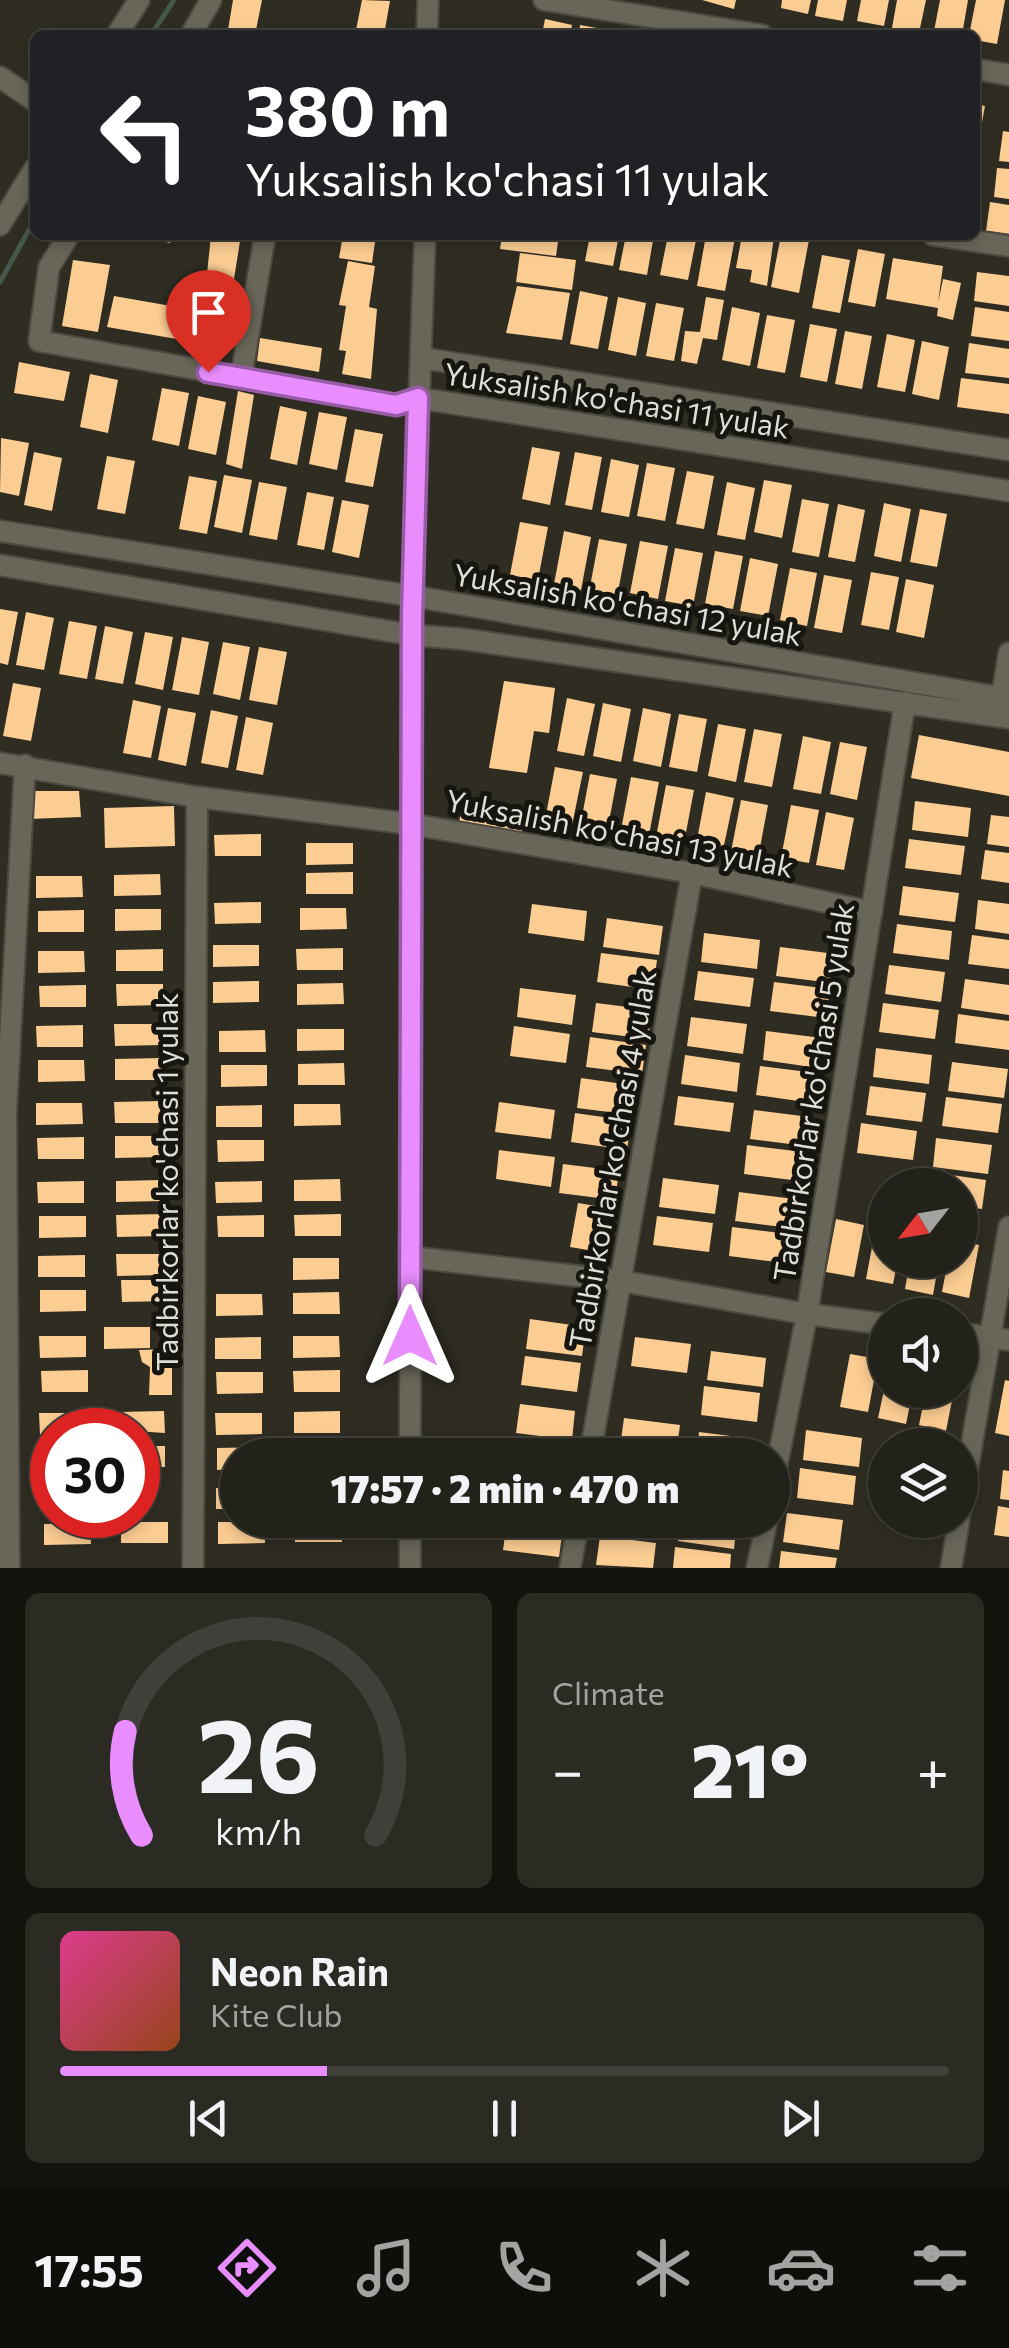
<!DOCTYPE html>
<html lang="en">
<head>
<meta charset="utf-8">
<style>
  body { margin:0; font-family:Commissioner,sans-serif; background:#2b2a23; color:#f1f3f6; height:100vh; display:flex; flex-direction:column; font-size:38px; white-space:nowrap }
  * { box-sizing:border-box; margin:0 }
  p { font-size:32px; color:#a3a4a2 }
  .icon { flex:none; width:55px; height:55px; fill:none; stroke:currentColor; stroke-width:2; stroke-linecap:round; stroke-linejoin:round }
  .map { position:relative; height:1568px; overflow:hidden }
  .panel { display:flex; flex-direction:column; gap:25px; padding:25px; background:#13130e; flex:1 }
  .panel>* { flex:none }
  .top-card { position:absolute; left:30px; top:30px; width:950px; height:210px; border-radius:15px; box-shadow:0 5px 15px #0003,0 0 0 2px #403f39; background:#202124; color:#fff; overflow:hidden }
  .needle { width:65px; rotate:239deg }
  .fabs { position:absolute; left:868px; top:1168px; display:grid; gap:20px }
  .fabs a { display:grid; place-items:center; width:110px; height:110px; border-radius:50%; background:#23221a; box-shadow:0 5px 15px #0003,0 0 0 2px #403f39; font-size:50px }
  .speed { position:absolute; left:30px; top:1408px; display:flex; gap:20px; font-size:50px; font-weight:700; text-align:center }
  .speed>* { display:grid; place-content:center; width:130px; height:130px; border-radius:50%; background:#23221a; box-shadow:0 5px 15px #0003,0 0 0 2px #403f39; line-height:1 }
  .speed .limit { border:15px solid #d22; background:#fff; color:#111 }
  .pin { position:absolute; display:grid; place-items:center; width:85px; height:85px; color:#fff; margin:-102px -42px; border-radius:50% 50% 50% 0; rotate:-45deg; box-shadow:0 0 10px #0007 }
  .pin .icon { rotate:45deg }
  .me { position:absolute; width:110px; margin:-55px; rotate:0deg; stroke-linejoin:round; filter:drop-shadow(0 0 8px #0008) }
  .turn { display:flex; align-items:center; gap:35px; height:210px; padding:0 50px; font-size:45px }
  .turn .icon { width:130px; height:130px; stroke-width:2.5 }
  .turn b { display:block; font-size:70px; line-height:85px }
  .big { font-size:75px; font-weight:800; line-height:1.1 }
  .panel .card { flex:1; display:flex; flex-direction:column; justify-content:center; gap:15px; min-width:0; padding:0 35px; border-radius:15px; background:#2b2a23 }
  .panel .dial { align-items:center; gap:0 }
  .dial svg { height:260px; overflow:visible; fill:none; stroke:#403f39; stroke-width:7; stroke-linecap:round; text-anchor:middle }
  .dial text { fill:#f1f3f6; stroke:none }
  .song { display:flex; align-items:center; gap:30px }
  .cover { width:120px; height:120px; border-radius:15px; background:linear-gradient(135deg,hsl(330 70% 55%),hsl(20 70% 35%)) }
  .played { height:10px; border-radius:5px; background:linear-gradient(90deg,#e98dfe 30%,#403f39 30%) }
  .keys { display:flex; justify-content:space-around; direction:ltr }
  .heat { display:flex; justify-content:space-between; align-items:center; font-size:55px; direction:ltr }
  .panel .tiles { flex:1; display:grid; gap:25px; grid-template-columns:1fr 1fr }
  .card:last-child { grid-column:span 2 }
  .trip { position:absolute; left:220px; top:1438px; width:570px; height:100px; border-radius:50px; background:#23221a; box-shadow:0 5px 15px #0003,0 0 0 2px #403f39; font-weight:800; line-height:100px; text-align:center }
  .tab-bar { display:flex; height:160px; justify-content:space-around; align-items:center; background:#0e0e0a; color:#a3a4a2 }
  .tab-bar .icon { width:70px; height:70px }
  .tab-bar .selected { color:#e98dfe }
  .tab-bar b { font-size:45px; color:#f1f3f6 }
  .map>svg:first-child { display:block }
</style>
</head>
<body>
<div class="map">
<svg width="1009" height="1568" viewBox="0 0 1009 1568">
  <rect width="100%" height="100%" fill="#2f2d22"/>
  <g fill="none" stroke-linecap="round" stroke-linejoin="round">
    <path stroke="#45584b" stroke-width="5" d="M151,35l23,-35
      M0,282l35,-63"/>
  </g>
  <path fill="#fccd93" d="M233,0h29l-7,35 -27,-5z
    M362,0l28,1 -6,34h-29z
    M702,0h34l-2,9z
    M782,0h29l-3,14 -27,-6z
    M818,0h29l-4,21 -28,-5z
    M861,0h28l-5,26 -27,-5z
    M897,0h29l-7,33 -27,-5z
    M940,0h28l-6,35 -28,-4z
    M976,0h29l-8,44 -22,-4v-5h-6z
    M545,19l27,6 -2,10h-28z
    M580,25l28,5 -1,5h-28z
    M975,104l10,2 -8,44h-2z
    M1003,131l6,1v30l-10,-1z
    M997,168l12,1v30l-15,-2z
    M990,202l19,3v29l-23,-3z
    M138,235h33l-1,8z
    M211,235h30l-7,44 -27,-5z
    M343,235h33l-4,28 -33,-5z
    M502,235h57l-3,21 -56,-7z
    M590,235h29l-6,31 -28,-5z
    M626,235h28l-7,40 -28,-5z
    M668,235h29l-9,45 -28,-5z
    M706,235l29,3 -10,53 -28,-5z
    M742,235l32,2 -7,49 -17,-4 2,-12 -16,-2z
    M781,235l28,5 -10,53 -28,-6z
    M858,249l27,5 -10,53 -27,-5z
    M520,253l56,7 -4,30 -56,-8z
    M822,255l28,5 -10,53 -28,-5z
    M893,258l50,8 -5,37 5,-24 18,4 -8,37 -16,-4 1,-8 -52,-9z
    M73,260l37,5 -12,67 -36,-6z
    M348,261l27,5 -6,41 8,2 -6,70 -29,-5 4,-23 -7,-1 7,-44 -7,-1z
    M977,272l32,4v30l-35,-5z
    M517,286l53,7 -8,47 -56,-7z
    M580,291l28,6 -10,52 -28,-5z
    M114,296l120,21 -5,31 -122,-21z
    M618,297l28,6 -10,53 -28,-6z
    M706,297l18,3 -7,40 -14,-2 -6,26 -16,-3 4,-30 15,1z
    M656,303l28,5 -10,53 -28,-5z
    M732,307l28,6 -10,53 -28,-6z
    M975,307l34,5v29l-38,-5z
    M767,315l28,5 -10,53 -28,-5z
    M810,324l27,5 -10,53 -27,-5z
    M845,331l27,5 -10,53 -27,-5z
    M887,334l28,6 -10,52 -28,-5z
    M260,338l62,10 -3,24 -62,-11z
    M922,341l27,6 -10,53 -27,-6z
    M969,343l40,6v29l-44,-5z
    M19,362l51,10 -6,29 -50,-8z
    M90,374l28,6 -10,53 -28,-6z
    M961,378l48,6v30l-52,-7z
    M162,388l27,5 -10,53 -27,-6z
    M238,391l16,4 -12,74 -16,-5z
    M198,396l28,6 -10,53 -28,-6z
    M280,406l27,6 -10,53 -27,-6z
    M319,412l28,5 -10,53 -28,-6z
    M355,429l28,5 -10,53 -28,-5z
    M1,438l28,5 -10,53 -19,-4z
    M532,447l28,5 -10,53 -28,-6z
    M34,452l28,6 -10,53 -28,-6z
    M575,452l27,5 -10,53 -27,-5z
    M107,456l28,5 -10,53 -28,-5z
    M611,459l28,6 -10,52 -28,-5z
    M647,463l28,5 -10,53 -28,-5z
    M687,471l27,5 -10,53 -28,-5z
    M224,475l28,5 -10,53 -28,-6z
    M189,476l28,5 -10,53 -28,-5z
    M764,480l28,5 -10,53 -28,-6z
    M259,482l28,5 -10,53 -28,-5z
    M727,482l28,6 -10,52 -28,-5z
    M307,492l27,5 -10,53 -27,-5z
    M802,499l27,5 -10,53 -27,-5z
    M342,500l27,5 -10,53 -27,-6z
    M884,503l27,6 -10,53 -27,-6z
    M838,504l27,6 -10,52 -27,-5z
    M920,509l27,5 -10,53 -27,-5z
    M520,522l28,5 -10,53 -28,-5z
    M564,531l27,6 -10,53 -27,-6z
    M599,539l28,5 -10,53 -28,-5z
    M640,541l28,5 -10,53 -28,-6z
    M675,548l28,5 -10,53 -28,-5z
    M715,551l28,5 -10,53 -28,-5z
    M750,558l28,6 -10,52 -28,-5z
    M790,568l27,5 -10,53 -27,-6z
    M871,572l28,5 -10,53 -28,-5z
    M824,575l28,5 -10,53 -28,-5z
    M906,579l28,6 -10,53 -28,-6z
    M0,609l18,3 -10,53 -8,-2z
    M26,612l28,6 -10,52 -28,-5z
    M69,621l28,5 -10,53 -28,-5z
    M105,626l28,6 -10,52 -28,-5z
    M145,632l28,5 -10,53 -28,-6z
    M182,637l27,5 -10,53 -27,-5z
    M223,642l27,5 -10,53 -27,-6z
    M259,647l28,5 -10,53 -28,-5z
    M504,681l51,7 -6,45 -15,-2 -7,42 -38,-5z
    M13,683l28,5 -10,53 -28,-5z
    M567,698l28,6 -11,52 -27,-5z
    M133,700l28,6 -10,52 -28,-5z
    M603,703l28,6 -10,53 -28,-6z
    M168,708l28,5 -10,53 -28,-6z
    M643,708l28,6 -10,53 -28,-6z
    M211,710l27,6 -10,52 -27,-5z
    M679,714l28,5 -10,53 -28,-5z
    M246,717l27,6 -10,52 -27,-5z
    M718,724l28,5 -10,53 -28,-6z
    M754,729l28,5 -10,53 -28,-5z
    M919,735l90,17v44l-98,-18z
    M803,736l28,6 -10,52 -28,-5z
    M840,742l27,5 -10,53 -27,-6z
    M555,767l28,5 -11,53 -27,-5z
    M590,774l27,5 -10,53 -27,-5z
    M631,777l28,5 -10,53 -28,-5z
    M666,785l28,5 -10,53 -28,-6z
    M30,791h49l2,26 -53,2z
    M706,792l28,6 -11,52 -27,-5z
    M741,800l27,5 -10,53 -27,-6z
    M915,801l56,7 -3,29 -56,-7z
    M463,803l33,5v13l2,-15 26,4 -2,24 -63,-12z
    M791,805l28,5 -10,53 -28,-5z
    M174,806l1,40 -70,2 -1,-40z
    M826,812l28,6 -10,52 -28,-5z
    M991,815l18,2v30l-22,-3z
    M261,834v22h-46l-1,-21z
    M909,839l56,7 -4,29 -56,-7z
    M306,843h47v21l-47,1z
    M985,850l24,3v30l-28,-4z
    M353,872v22h-47v-21z
    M160,874l1,21 -47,1v-21z
    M36,876h46l1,21 -47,1z
    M903,886l56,7 -4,29 -56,-7z
    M978,900l31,4v30l-34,-5z
    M261,902v21l-46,1 -1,-21z
    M532,904l55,7 -3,30 -56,-8z
    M300,908h46l1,21 -47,1z
    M115,909h46v21l-46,1z
    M84,910v22h-46v-21z
    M607,918l56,8 -4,29 -56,-8z
    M897,924l55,7 -3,29 -56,-7z
    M704,933l56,7 -3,29 -56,-7z
    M972,935l37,5v29l-41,-5z
    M213,945h46v21l-46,1z
    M780,947l56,7 -4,29 -56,-7z
    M343,948v22h-46l-1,-21z
    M163,949v22h-47v-21z
    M38,951h46l1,21 -47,1z
    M601,953l56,7 -4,30 -56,-8z
    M889,965l56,7 -4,30 -56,-8z
    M698,971l56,7 -4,29 -56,-7z
    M965,979l44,6v30l-48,-7z
    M259,981v21l-46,1v-21z
    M774,982l56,7 -4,29 -56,-7z
    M343,983l1,21 -47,1v-21z
    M116,984h47v21l-46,1z
    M86,985v22h-46l-1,-21z
    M520,988l56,7 -4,30 -55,-8z
    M596,1003l56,7 -4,29 -56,-7z
    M883,1003l56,7 -4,29 -56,-7z
    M958,1014l51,7v29l-54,-7z
    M691,1017l56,7 -4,30 -56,-8z
    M114,1024h47v21l-46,1z
    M83,1025v22h-46l-1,-21z
    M514,1026l56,8 -4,29 -56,-7z
    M297,1029h47v21l-47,1z
    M265,1030l1,22h-47v-21z
    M766,1031l56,7 -4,30 -55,-8z
    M590,1037l56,8 -4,29 -56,-7z
    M876,1048l56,7 -3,29 -56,-7z
    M685,1055l55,8 -3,29 -56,-8z
    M162,1058v22h-47v-21z
    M38,1060h46l1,21 -47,1z
    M952,1062l56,7 -4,29 -56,-7z
    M344,1063l1,22h-47v-21z
    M221,1065h46v21l-46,1z
    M760,1066l56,7 -4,30 -56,-8z
    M581,1078l56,8 -4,29 -56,-7z
    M870,1086l56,7 -4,29 -56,-7z
    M678,1096l56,7 -4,29 -56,-7z
    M946,1097l56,7 -4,29 -56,-7z
    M161,1101v22h-46l-1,-21z
    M499,1102l56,8 -4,29 -56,-7z
    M36,1103h46l1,21 -47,1z
    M294,1104h46l1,21 -47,1z
    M262,1105v22h-46v-21z
    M754,1110l56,7 -4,29 -56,-7z
    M575,1113l56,8 -4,29 -56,-8z
    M861,1123l56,8 -4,29 -56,-7z
    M115,1136h46v21l-46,1z
    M84,1137v22h-46l-1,-21z
    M936,1138l56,7 -4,29 -55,-7z
    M217,1140h47v21l-46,1z
    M747,1145l56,7 -3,29 -56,-7z
    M499,1150l56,7 -4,30 -55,-8z
    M563,1164l56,7 -4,29 -56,-7z
    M930,1172l56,8 -4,29 -22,-3v-21h-31z
    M663,1178l56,7 -4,29 -56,-7z
    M340,1179l1,22h-47v-21z
    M162,1180v21l-46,1v-21z
    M84,1181v22h-46l-1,-21z
    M262,1181v21l-46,1 -1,-21z
    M739,1192l55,7 -3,29 -56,-7z
    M578,1203l35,6 -7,44 -36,-6z
    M163,1214v22l-46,1 -1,-22z
    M341,1214v22h-46l-1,-21z
    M264,1215v22h-46l-1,-21z
    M39,1216h47v21l-47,1z
    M657,1216l56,7 -4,29 -56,-7z
    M836,1219l28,6 -10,52 -28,-5z
    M876,1226l9,2v32h13l-5,24 -27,-5z
    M732,1227l56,7 -3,29 -56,-7z
    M960,1241l19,4 -10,53 -27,-6 6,-32h12z
    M116,1254h47v21l-46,1z
    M85,1255v22h-47v-21z
    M293,1258h46v21l-46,1z
    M910,1260h29l-6,35 -28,-6z
    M121,1280h47v21l-46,1z
    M40,1290h46v21l-46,1z
    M339,1292l1,22h-47v-21z
    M216,1294h46l1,21 -47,1z
    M530,1319l56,8 -4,29 -56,-7z
    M104,1327h46v21l-46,1z
    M39,1336h47v21l-46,1z
    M293,1336h46l1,21 -47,1z
    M261,1337v22h-46v-21z
    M635,1337l56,7 -4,29 -56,-7z
    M172,1349v46h-23l1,-28 -8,-5 -3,-12z
    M711,1351l55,7 -3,29 -56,-7z
    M850,1354l28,5 -10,53 -28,-5z
    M525,1356l56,7 -4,29 -56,-7z
    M88,1370v22h-46l-1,-21z
    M340,1370v22h-46l-1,-21z
    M216,1372h47v21l-46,1z
    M1005,1380l4,1v55l-14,-3z
    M704,1386l56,7 -3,29 -56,-7z
    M884,1390h29l-7,34 -28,-6z
    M926,1390h28l-8,41 -27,-6z
    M520,1404l55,7 -3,29 -56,-7z
    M164,1411l1,22 -47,-3v-18z
    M340,1411v22h-46v-21z
    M39,1413h47v17h-34v5h-12z
    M215,1413h47v21l-46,1z
    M624,1418l56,7 -4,29 -56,-7z
    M806,1430l56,8 -3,29 -56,-7z
    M699,1432l56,7 -2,16h-56z
    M513,1442l56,7v6h-57z
    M138,1446h27v21h-27z
    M341,1446v9h-47v-8z
    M263,1447v8h-25v14l-21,1v-22z
    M41,1448h11v21h-11z
    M800,1468l56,8 -3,29 -56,-7z
    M1003,1470l6,1v29l-9,-1z
    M876,1479l9,2v29l-13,-1z
    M216,1488h22v21h-22z
    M42,1489h10v21h-9z
    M998,1506l11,2v29l-15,-2z
    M787,1513l56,7 -4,30 -56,-8z
    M341,1520l1,22h-47v-21z
    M603,1520h57l-2,15 -56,-8z
    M681,1520h56l-3,29 -56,-8z
    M507,1521l56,7 -4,29 -56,-7z
    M121,1522h47v21h-47z
    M218,1522h46l1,21 -47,1z
    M90,1523l1,21 -47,1v-21z
    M600,1536l56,7 -3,25 -57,-3z
    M675,1547l56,7 -1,14h-57z
    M781,1551l56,7 -2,10h-56z"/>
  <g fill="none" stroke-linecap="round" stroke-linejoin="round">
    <g stroke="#4b4940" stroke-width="24">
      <path id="minor" d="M544,0l218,35
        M117,35l22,-35
        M191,35l20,-35
        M427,35l1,-35
        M975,69l34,6
        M0,77l35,24
        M0,225l35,-57
        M69,235l-20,32 -10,74 357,64 22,-7 591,93
        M933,235l76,11
        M422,358l587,92
        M241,378l24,-143
        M0,531l412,65 597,103
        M0,565l412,70 51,4 546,79
        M1000,709l9,-56
        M0,763l197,34 214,27 281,49 180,39
        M411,1257l210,24 186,33 78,10
        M960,1333l49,7
        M410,1455l2,-859 13,-361
        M590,1455l102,-582
        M772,1490l35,-176 98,-612
        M960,1513l49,-286
        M9,1568l-3,-455 19,-348
        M193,1568l4,-771
        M410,1568v-48
        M570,1568l9,-48
        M757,1568l10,-48
        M951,1568l8,-48"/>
    </g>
    <use href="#minor" stroke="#686659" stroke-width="20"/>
  </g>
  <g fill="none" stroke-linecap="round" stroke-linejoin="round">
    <g stroke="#975ca5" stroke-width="25">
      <path id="route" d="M208,372l188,33 22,-7 -6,218 -2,720"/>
    </g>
    <use href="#route" stroke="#e98dfe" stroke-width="18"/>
  </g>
  <g text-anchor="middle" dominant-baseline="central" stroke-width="10" stroke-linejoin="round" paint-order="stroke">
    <g font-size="30" fill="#dfded6" stroke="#161510">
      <text transform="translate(617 399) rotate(9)">Yuksalish ko'chasi 11 yulak</text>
      <text transform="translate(628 603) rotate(10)">Yuksalish ko'chasi 12 yulak</text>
      <text transform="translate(620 832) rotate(11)">Yuksalish ko'chasi 13 yulak</text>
      <text transform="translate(812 1092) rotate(-81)">Tadbirkorlar ko'chasi 5 yulak</text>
      <text transform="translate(611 1159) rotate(-80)">Tadbirkorlar ko'chasi 4 yulak</text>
      <text transform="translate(165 1182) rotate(-90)">Tadbirkorlar ko'chasi 1 yulak</text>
    </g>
  </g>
</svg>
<div class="fabs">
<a><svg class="needle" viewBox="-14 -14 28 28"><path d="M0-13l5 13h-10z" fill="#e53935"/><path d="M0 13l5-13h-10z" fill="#a3a4a2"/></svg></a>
<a><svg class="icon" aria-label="sound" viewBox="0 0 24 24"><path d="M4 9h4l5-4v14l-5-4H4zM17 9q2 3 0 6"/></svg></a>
<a><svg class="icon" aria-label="layers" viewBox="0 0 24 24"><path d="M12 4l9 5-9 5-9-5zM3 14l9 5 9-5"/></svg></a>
</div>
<div class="speed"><div class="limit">30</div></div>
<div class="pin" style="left:208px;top:372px;background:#d93025"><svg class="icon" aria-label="arrive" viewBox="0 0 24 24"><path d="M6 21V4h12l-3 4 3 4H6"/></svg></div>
<svg class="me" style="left:410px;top:1336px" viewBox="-20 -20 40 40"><path d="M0-17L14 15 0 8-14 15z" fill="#e98dfe" stroke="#fff" stroke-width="4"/></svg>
<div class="trip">17:57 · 2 min · 470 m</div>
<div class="top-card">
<div class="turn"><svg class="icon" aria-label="left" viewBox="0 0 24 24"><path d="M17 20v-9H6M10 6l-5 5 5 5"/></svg><div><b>380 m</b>Yuksalish ko'chasi 11 yulak</div></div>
</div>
</div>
<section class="panel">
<div class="tiles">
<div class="card dial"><svg viewBox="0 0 100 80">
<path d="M14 69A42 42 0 1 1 86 69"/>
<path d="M14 69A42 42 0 0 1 9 37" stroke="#e98dfe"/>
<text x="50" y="56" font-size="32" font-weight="700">26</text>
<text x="50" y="72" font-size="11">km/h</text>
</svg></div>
<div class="card"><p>Climate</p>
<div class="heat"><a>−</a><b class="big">21°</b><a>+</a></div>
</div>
<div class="card">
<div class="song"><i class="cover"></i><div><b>Neon Rain</b><p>Kite Club</p></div></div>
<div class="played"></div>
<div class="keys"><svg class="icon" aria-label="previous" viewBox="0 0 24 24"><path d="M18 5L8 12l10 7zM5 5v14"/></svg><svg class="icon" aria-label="pause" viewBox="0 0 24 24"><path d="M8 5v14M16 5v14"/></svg><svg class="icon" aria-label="next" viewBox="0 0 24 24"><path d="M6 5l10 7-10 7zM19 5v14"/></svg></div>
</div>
</div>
</section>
<nav class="tab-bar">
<b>17:55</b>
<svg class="icon selected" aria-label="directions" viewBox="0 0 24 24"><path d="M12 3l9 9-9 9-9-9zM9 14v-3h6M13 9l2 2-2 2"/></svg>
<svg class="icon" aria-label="music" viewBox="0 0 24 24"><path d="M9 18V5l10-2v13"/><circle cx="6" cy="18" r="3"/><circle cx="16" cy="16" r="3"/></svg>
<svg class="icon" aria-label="phone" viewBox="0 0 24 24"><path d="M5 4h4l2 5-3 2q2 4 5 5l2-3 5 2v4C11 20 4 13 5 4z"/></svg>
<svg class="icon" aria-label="climate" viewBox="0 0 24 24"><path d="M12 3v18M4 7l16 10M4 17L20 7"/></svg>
<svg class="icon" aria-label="car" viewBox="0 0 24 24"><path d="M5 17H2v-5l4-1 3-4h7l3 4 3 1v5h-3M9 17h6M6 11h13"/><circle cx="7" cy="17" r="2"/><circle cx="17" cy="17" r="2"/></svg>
<svg class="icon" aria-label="filters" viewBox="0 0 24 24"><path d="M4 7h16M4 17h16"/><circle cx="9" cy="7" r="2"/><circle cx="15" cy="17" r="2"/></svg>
</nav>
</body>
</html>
